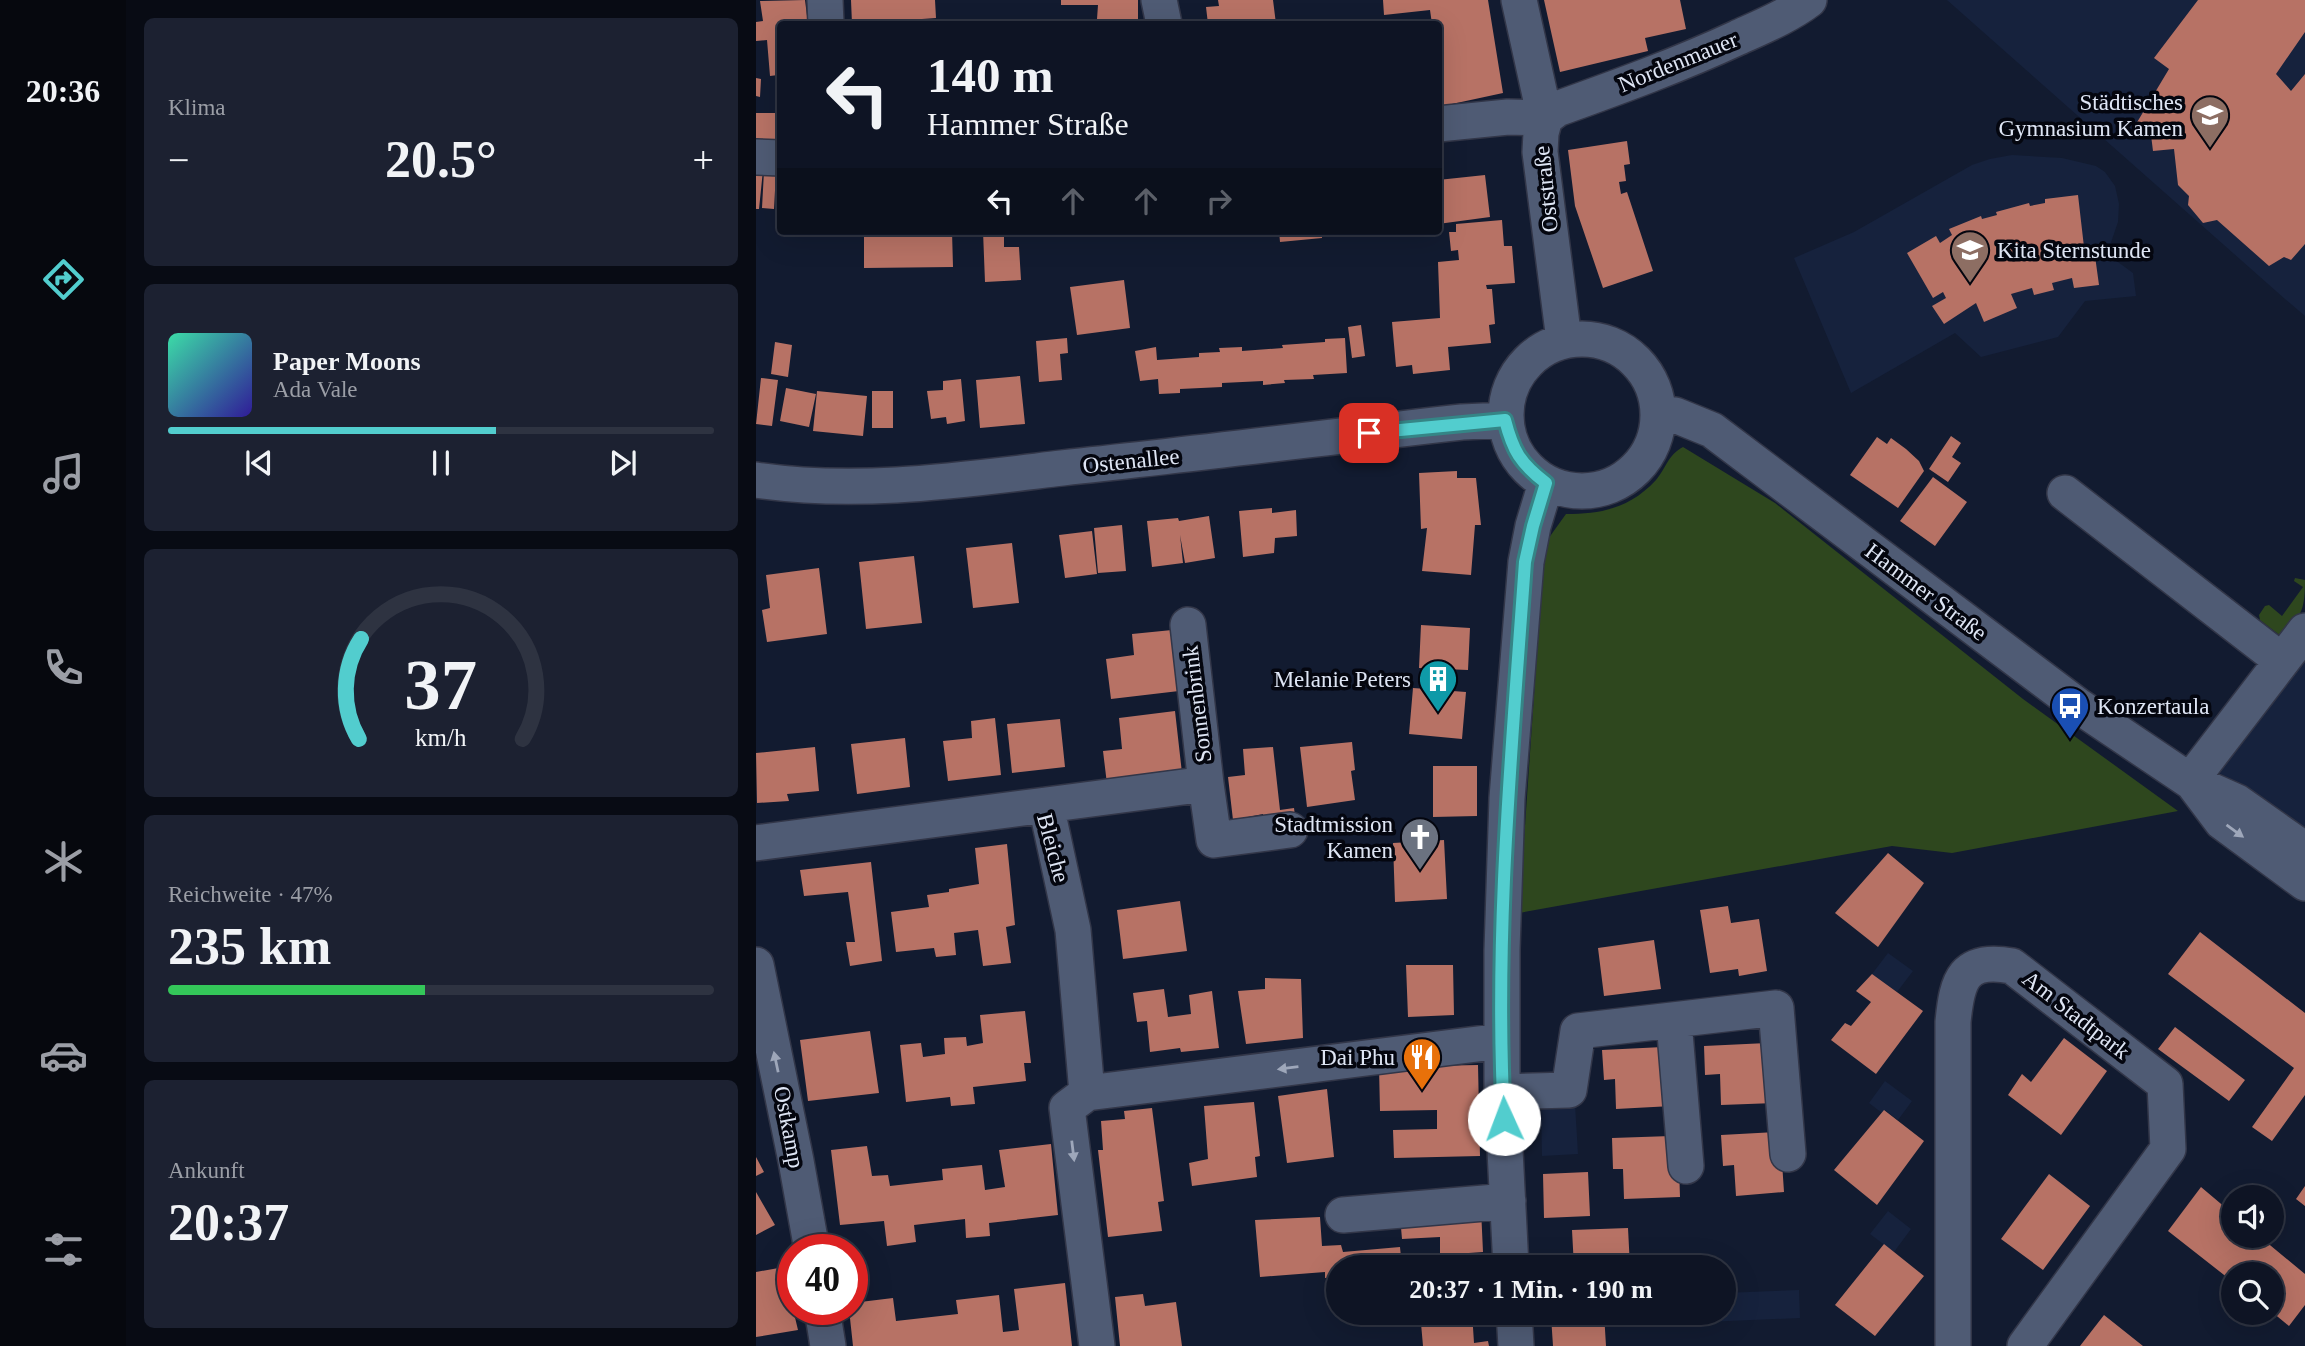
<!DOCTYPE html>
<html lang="de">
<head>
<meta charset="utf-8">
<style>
  body { margin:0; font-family:"Times New Roman",serif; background:#1c2131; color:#f1f3f6; height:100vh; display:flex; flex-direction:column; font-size:26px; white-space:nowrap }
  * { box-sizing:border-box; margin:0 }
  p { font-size:23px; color:#9b9ea6 }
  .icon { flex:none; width:38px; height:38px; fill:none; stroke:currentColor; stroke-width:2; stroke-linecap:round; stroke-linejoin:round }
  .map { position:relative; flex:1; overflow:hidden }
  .panel { display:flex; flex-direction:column; gap:18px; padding:18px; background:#080b14; width:630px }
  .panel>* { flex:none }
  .guide { position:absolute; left:21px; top:21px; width:665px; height:214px; border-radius:7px; box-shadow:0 7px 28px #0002,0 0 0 2px #2e3341; background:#0e1424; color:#f1f3f6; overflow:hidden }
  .tools { position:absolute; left:1465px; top:1185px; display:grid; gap:14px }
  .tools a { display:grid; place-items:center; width:63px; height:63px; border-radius:50%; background:#0e1424; box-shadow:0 7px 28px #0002,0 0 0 2px #2e3341; font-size:35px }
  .speed { position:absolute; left:21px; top:1234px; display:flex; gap:14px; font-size:35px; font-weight:700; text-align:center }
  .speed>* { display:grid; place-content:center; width:91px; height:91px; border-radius:50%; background:#0e1424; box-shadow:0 7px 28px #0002,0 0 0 2px #2e3341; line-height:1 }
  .speed .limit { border:10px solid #d22; background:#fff; color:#111 }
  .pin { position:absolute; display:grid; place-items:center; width:60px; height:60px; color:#fff; margin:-30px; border-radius:14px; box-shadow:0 4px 10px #0006 }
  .me { position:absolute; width:77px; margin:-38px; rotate:358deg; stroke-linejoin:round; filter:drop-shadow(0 0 5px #0008) }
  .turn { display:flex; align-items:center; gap:24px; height:147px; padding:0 35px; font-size:32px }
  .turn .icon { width:91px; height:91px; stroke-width:2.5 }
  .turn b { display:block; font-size:49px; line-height:60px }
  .lanes { display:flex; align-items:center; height:66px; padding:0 35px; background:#0003; justify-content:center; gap:35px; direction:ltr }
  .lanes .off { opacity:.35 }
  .big { font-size:52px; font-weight:700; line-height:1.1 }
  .panel .card { flex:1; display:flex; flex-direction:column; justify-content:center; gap:10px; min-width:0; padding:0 24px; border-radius:10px; background:#1c2131 }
  .panel .dial { align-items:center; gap:0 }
  .dial svg { height:182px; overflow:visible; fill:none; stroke:#2e3341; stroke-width:7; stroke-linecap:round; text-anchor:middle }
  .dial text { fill:#f1f3f6; stroke:none }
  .song { display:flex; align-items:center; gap:21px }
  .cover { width:84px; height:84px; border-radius:10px; background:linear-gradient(135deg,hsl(160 70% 55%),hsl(250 70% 35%)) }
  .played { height:7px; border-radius:4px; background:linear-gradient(90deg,#52cdce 60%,#2e3341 60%) }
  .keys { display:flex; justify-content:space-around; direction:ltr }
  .heat { display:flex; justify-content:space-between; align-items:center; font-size:38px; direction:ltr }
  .charge { height:10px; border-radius:5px; background:linear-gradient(90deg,#34c759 47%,#2e3341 0) }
  .trip { position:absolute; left:570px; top:1255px; width:410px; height:70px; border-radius:35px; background:#0e1424; box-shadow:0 7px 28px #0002,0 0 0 2px #2e3341; font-weight:700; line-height:70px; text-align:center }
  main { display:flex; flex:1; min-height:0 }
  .tabs { display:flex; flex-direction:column; width:126px; justify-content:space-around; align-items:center; background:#06080e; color:#9b9ea6 }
  .tabs .icon { width:49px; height:49px }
  .tabs .active { color:#52cdce }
  .tabs b { font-size:32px; color:#f1f3f6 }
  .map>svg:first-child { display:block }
</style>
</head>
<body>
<main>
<nav class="tabs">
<b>20:36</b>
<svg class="icon active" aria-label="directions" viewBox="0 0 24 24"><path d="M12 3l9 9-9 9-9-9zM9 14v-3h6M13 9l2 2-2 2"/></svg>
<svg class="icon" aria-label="music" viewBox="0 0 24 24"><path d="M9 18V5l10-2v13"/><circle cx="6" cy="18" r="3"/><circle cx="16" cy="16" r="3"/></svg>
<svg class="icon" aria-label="phone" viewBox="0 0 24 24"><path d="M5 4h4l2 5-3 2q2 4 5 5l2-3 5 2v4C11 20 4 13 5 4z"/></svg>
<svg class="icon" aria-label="climate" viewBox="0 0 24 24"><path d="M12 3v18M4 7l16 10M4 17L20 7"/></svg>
<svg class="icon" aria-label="car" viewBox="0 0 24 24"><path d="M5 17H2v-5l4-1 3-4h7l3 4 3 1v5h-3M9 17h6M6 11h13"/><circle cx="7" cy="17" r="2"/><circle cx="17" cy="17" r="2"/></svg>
<svg class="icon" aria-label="filters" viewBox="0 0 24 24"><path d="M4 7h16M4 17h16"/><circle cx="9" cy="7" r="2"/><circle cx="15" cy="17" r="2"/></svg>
</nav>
<section class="panel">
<div class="card"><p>Klima</p>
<div class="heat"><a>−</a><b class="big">20.5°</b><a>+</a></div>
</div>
<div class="card">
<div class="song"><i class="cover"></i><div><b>Paper Moons</b><p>Ada Vale</p></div></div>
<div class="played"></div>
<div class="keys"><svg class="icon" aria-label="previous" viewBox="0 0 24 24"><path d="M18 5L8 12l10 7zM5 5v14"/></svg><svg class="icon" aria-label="pause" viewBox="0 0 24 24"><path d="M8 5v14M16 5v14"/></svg><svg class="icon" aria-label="next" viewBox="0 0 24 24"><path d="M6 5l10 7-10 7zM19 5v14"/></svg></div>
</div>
<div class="card dial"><svg viewBox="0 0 100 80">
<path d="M14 69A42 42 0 1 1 86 69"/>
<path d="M14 69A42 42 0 0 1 15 25" stroke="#52cdce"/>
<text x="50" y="56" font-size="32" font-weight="700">37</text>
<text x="50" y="72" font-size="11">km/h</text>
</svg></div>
<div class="card"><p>Reichweite · 47%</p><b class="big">235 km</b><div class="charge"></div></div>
<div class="card"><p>Ankunft</p><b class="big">20:37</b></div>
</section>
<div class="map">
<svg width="1549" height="1346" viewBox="0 0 1549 1346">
  <rect width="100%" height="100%" fill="#121b30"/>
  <path fill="#16223d" d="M1191,0h358v316l-20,-17z
    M1256,155l50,3 34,8 9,6 10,14 4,18 -1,18 -11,32 26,19 3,23 -51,5 -27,36 -77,20 -26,-24 -104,60 -57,-135 60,-26 118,-67 18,-6z
    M1549,662v169l-90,-61z
    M1132,953l25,18 -16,21 -25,-18z
    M1129,1081l27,20 -14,19 -13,-10 -3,3 -13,-10z
    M819,1104l3,50 -36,2 -1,-50z
    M1132,1211l23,18 -17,23 -24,-18z
    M1043,1290l1,28 -163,7 -1,-12 88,-1v-19z"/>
  <path fill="#2e471e" d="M927,447l92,56 248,196 155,112 -226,42 -60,-7 -373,67 23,-334 6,-40 18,-25c36,0 64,-6 90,-34 10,-12 12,-25 27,-33z
    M1539,578l10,2c0,29 -3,36 -23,57l-22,-17 -1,-5 6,-9 4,-1 13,11 21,-29 -9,-6z"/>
  <path fill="#b77265" d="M49,0l3,24h-28v73h-2v-22l-8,1 -3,-36 -11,1v-19l7,-1 -3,-20z
    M95,0h84l1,18 -14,1v5h-70z
    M305,0h77v19h-41l1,-14h-37z
    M462,0h55l3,24h-68l-2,-17 13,-1z
    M627,0h105l15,93 -65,14v-37h4l-4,-23v-23h-6l-2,-14 -46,5z
    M788,0h136l6,29 -41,9 3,13 -88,21z
    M1442,0h107v32l-29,42 15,17 14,-17v170l-14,16 -7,-3 -15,9 -52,-46 -14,3 -15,-18 1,-9 -11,-11 -4,-36 -21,2 -2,-16 -15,-11 33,-55 -15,-11z
    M0,78l5,1 -1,18 -4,-1z
    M0,113h24v27l-24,1z
    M871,141l3,23 -6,1 2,16 -7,1 2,12 6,-2 26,79 -50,17 -28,-82 -7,-56z
    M0,169l7,1 -4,39h-3z
    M8,171l12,1 -2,37 -12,-1z
    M22,172h2v38l-5,-1z
    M729,175l5,42 -52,7v-44z
    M1322,195l6,52 -2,1 1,10 12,-2 4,29 -25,3 -2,-10 -20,5 2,7 -20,5 -2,-7 -21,6 6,14 -33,14 -8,-19 -32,21 -12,-18 14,-8 -3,-6 -10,6 -26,-45 29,-17 4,7 12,-8 -3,-6 32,-13 1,3 15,-4 -1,-3 33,-9 1,3 15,-3v-4z
    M746,220l2,26h8l3,37 -29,2 1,4h5l3,35 -6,1 2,18 -43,4 2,23 -37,4 -1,-9 -16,2 -4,-45 48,-4 -2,-56 21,-2 -1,-10 -7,1 -2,-19h7v-8z
    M108,231h88l1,36 -89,1z
    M227,231h21v16h15l2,33 -36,2z
    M523,231h43v7l-42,4z
    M368,280l6,48 -53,7 -7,-48z
    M605,325l4,31 -13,2 -4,-31z
    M311,338l1,15 -8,1 2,26 -23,2 -3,-41z
    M589,338l2,35 -34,2 1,4 -30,1 1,3 -22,2v-4l-41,2v4l-42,2v4l-21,1 -1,-15 -18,2 -5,-30 21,-4 1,13 42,-3v-4l21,-1 -1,-4 23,-1v4l41,-3 -1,-3 43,-3v-3z
    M19,342l17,3 -4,32 -17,-3z
    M264,376l5,48 -45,4 -4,-48z
    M5,378l17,2 -6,46 -16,-2z
    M205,379l4,42 -18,3 -1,-7 -15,2 -4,-28 16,-1v-9z
    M30,388l30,6 -7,33 -29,-6z
    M61,391l50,5 -4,40 -50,-5z
    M116,391h21v37h-21z
    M1195,436l10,7 -9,14 9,6 -13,19 -19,-13z
    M1121,437l10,7 4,-6 15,11 13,12 5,10 -26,37 -48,-33z
    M701,471v7h19l5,47h-6l-4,50 -49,-4 5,-43 -6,1 -2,-56z
    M1177,477l34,25 -32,44 -35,-25z
    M516,508v5l24,-3 1,26 -22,2 -1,15 -31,4 -4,-46z
    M453,516l6,42 -30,5 -5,-28 3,28 -31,4 -5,-46 31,-3 1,3z
    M366,525l4,46 -28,2 -4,-45z
    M336,531l5,43 -32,4 -6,-43z
    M256,543l7,60 -46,5 -7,-60z
    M158,556l8,67 -56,6 -7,-67z
    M63,568l8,66 -60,8 -5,-32 8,-2 -4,-33z
    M665,625l49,3 -2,42 -49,-2z
    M416,630l7,61 -68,8 -5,-40 28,-4 -2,-21z
    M657,688l53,4 -4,47 -53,-5z
    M419,711l7,62 -75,11 -4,-33 19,-2 -3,-31z
    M239,718l6,57 -53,6 -5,-40 29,-3 -1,-17z
    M304,719l5,48 -53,6 -5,-49z
    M149,738l5,49 -53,7 -6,-50z
    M596,742l3,28 -4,1 4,29 -48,7 -7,-60z
    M59,747l4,44 -32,3 2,7 -32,2 -1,-50z
    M517,747l7,63 14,-2 2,16 -32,3 -1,-13 -30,6 -5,-43 17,-2 -2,-26z
    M677,766h44v50l-44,1z
    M688,840l3,59 -52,3 -2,-59z
    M251,844l8,81 -9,2 5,36 -28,3 -5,-36 -24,3 2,22 -20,2 -2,-9 -38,4 -5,-40 38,-5 -2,-12 22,-3v-3l30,-5 -4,-36z
    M1132,853l36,30 -46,64 -43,-34z
    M115,862l11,99 -32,5 -4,-24h9l-7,-50 -44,4 -4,-26z
    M424,901l7,50 -64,8 -6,-49z
    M972,906l3,17 28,-4 8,52 -28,5 -1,-7 -28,4 -10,-63z
    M1444,932l105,81v82l-33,46 -20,-14 42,-59 -126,-94z
    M898,940l7,49 -57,7 -6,-48z
    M650,965h47l1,50 -46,2z
    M1116,974l51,37 -47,63 -45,-34 14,-17 6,3 20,-24 -15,-11z
    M509,978l36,1 2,59 -57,6 -8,-53 27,-2z
    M408,989l4,28 23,-3 -2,-19 23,-4 7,57 -38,4 -1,-4 -30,4 -3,-31 -10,1 -4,-29z
    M269,1011l6,52h-7l2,18 -53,6 2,17 -24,2 -1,-9 -44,5 -6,-57 21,-2 2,14 22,-3 -1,-16 22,-1 1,9 16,-3 -3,-28z
    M1419,1027l70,53 -16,21 -71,-52z
    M114,1031l9,62 -71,8 -8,-61z
    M1308,1038l43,33 -46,64 -53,-40 14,-21 9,8z
    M1011,1043l8,60 -54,2 -1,-31 -15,1 -1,-29z
    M907,1047l9,59 -56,3 -1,-30 -11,1 -2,-30z
    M722,1065l2,91 -86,2 -1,-28 44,-1v-19l-57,1 -1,-44z
    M571,1089l7,68 -47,6 -9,-67z
    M498,1102l6,54 -5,1 2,20 -65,9 -3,-23 19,-4 -4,-53z
    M396,1108l12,93 -6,1 4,29 -54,6 -10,-87h5l-2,-29 24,-2 -1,-8z
    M1128,1110l40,31 -47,64 -43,-35z
    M1020,1132l6,30 2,30 -48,4 -2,-31 -11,1 -2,-31z
    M915,1136l8,31 1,30 -56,2 -1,-30h-10l-1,-31z
    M295,1144l7,71 -69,8 1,13 -24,2 -1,-19 -51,6 2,17 -29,4 -3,-25 -44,4 -9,-75 36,-4 5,30 16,-1 2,11 53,-6 -1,-11 40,-4 3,25 20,-3 -6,-37z
    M0,1157l8,15 -8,4z
    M832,1172l2,44 -46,2 -1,-44z
    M1293,1174l41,32 -47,64 -42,-31z
    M1549,1186v20l-9,-7z
    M1445,1187l32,27v22h26l46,38v31l-16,21 -17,-14v-38h-39v8l-65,-51z
    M0,1192l19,33 -19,10z
    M725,1209l2,43 -43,3v-18l-38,2 -2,-23z
    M564,1217l2,29 19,-1 2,7 57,-5 2,20h-63v10l-14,1v-6l-65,5 -5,-57z
    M872,1228l2,39h-56l-2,-37z
    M1128,1244l40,32 -49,60 -40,-31z
    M28,1267l2,15 4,-2 3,29 5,21 -42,7v-65z
    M309,1283l7,63h-219l-4,-37h3v-6l41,-5 3,23 62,-7 -2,-14 43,-5 4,37 16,-2 -5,-41z
    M387,1294l2,12 31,-4 6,44h-62l-5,-49z
    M664,1312h52l2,31 14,-2 1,5h-66z
    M848,1313l2,33h-53l-2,-30z
    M1348,1315l39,31h-63z"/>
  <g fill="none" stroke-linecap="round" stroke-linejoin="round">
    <g stroke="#323648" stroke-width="38">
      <path id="minor" d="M69,0l1,24
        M403,0l5,24
        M763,0l26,118 -4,15 -1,19 24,188
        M789,118l12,-9c61,-22 122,-44 180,-71 24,-11 51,-22 72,-38
        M682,124l70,-7 37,1
        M0,157l24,1
        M750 415a76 76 0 1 1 152 0a76 76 0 1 1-152 0Z
        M903,414l16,1 37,15 365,275 113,76 47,21 68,48
        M0,480c102,15 205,0 306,-12 134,-14 267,-31 400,-46l43,-2
        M1309,493l217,168
        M1434,781l115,-150
        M450,784l8,56 76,-10
        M1439,786l27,36 83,61
        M290,805l160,-21 -18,-159
        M0,843l290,-38 27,125 14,163
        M0,965l40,196 16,89
        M918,1021l12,145
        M746,1092l67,-2 9,-59 198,-23 12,146
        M587,1215l165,-14
        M755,1267l-9,-175v-142l5,-152 19,-236 7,-36 13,-43
        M66,1309l6,37
        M758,1312l2,34
        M341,1346l-30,-238 20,-15 414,-52
        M1197,1346v-324c4,-42 10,-65 59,-56l153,118 3,65 -143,197"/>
    </g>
    <use href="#minor" stroke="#4f5b74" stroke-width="35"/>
  </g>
  <defs><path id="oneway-solid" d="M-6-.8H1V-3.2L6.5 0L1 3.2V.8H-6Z" transform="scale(1.75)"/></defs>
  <g fill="#9ea7ba">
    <use href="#oneway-solid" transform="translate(1479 831) rotate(36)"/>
    <use href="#oneway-solid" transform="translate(20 1062) rotate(-102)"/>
    <use href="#oneway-solid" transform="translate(532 1068) rotate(173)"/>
    <use href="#oneway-solid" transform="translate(317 1151) rotate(83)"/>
  </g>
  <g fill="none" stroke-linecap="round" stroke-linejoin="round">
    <g stroke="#358586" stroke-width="18">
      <path id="route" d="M613,433l136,-13c8,31 15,43 41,63l-13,43 -8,36c-13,185 -31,371 -21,557"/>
    </g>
    <use href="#route" stroke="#52cdce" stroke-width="12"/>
  </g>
  <defs>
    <g id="school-pin" transform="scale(2.0125)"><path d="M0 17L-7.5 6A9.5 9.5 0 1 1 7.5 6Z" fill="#8d6e63" stroke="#04060f"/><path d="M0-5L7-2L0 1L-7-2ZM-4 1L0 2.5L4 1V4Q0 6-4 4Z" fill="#fff"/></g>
    <g id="building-pin" transform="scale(2.0125)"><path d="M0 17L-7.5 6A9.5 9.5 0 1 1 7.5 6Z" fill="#0f9aa8" stroke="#04060f"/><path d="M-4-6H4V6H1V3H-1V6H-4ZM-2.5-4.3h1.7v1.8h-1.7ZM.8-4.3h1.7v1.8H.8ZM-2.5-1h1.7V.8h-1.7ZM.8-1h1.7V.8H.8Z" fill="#fff"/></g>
    <g id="bus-pin" transform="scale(2.0125)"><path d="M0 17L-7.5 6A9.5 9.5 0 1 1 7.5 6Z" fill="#1a4fb4" stroke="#04060f"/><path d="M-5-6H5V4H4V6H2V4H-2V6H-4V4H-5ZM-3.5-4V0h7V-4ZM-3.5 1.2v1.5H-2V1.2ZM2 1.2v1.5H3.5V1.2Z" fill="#fff"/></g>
    <g id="church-pin" transform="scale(2.0125)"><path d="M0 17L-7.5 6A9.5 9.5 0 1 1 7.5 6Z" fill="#6b7280" stroke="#04060f"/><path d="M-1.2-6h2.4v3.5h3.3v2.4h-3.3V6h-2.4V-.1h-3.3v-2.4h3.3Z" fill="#fff"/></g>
    <g id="restaurant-pin" transform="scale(2.0125)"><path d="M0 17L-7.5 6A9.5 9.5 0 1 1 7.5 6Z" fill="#e8710a" stroke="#04060f"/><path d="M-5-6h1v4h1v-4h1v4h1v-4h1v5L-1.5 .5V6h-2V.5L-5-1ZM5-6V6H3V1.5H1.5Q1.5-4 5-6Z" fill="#fff"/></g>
  </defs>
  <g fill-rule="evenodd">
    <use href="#school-pin" x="1454" y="115"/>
    <use href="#school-pin" x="1214" y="250"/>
    <use href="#building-pin" x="682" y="679"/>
    <use href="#bus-pin" x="1314" y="706"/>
    <use href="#church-pin" x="664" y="837"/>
    <use href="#restaurant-pin" x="666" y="1057"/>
  </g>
  <g text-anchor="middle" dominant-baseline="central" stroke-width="7" stroke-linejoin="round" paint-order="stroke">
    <g font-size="23" fill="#dee5f4" stroke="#04060f">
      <text transform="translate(922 62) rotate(-22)">Nordenmauer</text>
      <text transform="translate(790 189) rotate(-96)">Oststraße</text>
      <text transform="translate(375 461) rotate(-6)">Ostenallee</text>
      <text transform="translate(1170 592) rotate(37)">Hammer Straße</text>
      <text transform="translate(441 704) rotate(-97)">Sonnenbrink</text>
      <text transform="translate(297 848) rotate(75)">Bleiche</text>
      <text transform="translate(1320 1015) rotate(38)">Am Stadtpark</text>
      <text transform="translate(33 1127) rotate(79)">Ostkamp</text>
    </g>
    <g font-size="23" fill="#dee5f4" stroke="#04060f" text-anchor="end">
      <text x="1427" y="102">Städtisches<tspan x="1427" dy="26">Gymnasium Kamen</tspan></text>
      <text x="1241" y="250" text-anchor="start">Kita Sternstunde</text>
      <text x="655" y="679">Melanie Peters</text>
      <text x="1341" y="706" text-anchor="start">Konzertaula</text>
      <text x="637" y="824">Stadtmission<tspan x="637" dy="26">Kamen</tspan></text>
      <text x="639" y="1057">Dai Phu</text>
    </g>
  </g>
</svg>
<div class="tools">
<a><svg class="icon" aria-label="sound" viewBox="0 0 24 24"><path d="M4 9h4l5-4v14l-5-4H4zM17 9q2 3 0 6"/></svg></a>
<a><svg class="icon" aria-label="search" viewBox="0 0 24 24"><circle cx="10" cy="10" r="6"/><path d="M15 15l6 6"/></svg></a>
</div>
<div class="speed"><div class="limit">40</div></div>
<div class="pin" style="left:613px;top:433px;background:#d93025"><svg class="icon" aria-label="arrive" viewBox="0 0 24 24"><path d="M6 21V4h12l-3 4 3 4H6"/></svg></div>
<svg class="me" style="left:748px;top:1119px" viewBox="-20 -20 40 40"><circle r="19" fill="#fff"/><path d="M0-13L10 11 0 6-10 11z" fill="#52cdce"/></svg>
<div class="trip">20:37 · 1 Min. · 190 m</div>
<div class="guide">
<div class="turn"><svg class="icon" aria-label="left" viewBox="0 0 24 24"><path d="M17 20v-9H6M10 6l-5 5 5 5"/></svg><div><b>140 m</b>Hammer Straße</div></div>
<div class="lanes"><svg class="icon" aria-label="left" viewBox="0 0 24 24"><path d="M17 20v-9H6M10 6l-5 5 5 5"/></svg><svg class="icon off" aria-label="ahead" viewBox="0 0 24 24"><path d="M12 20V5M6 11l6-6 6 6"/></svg><svg class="icon off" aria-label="ahead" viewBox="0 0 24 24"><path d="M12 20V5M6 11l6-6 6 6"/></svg><svg class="icon off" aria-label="right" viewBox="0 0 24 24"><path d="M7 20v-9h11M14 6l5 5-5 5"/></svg></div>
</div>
</div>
</main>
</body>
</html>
